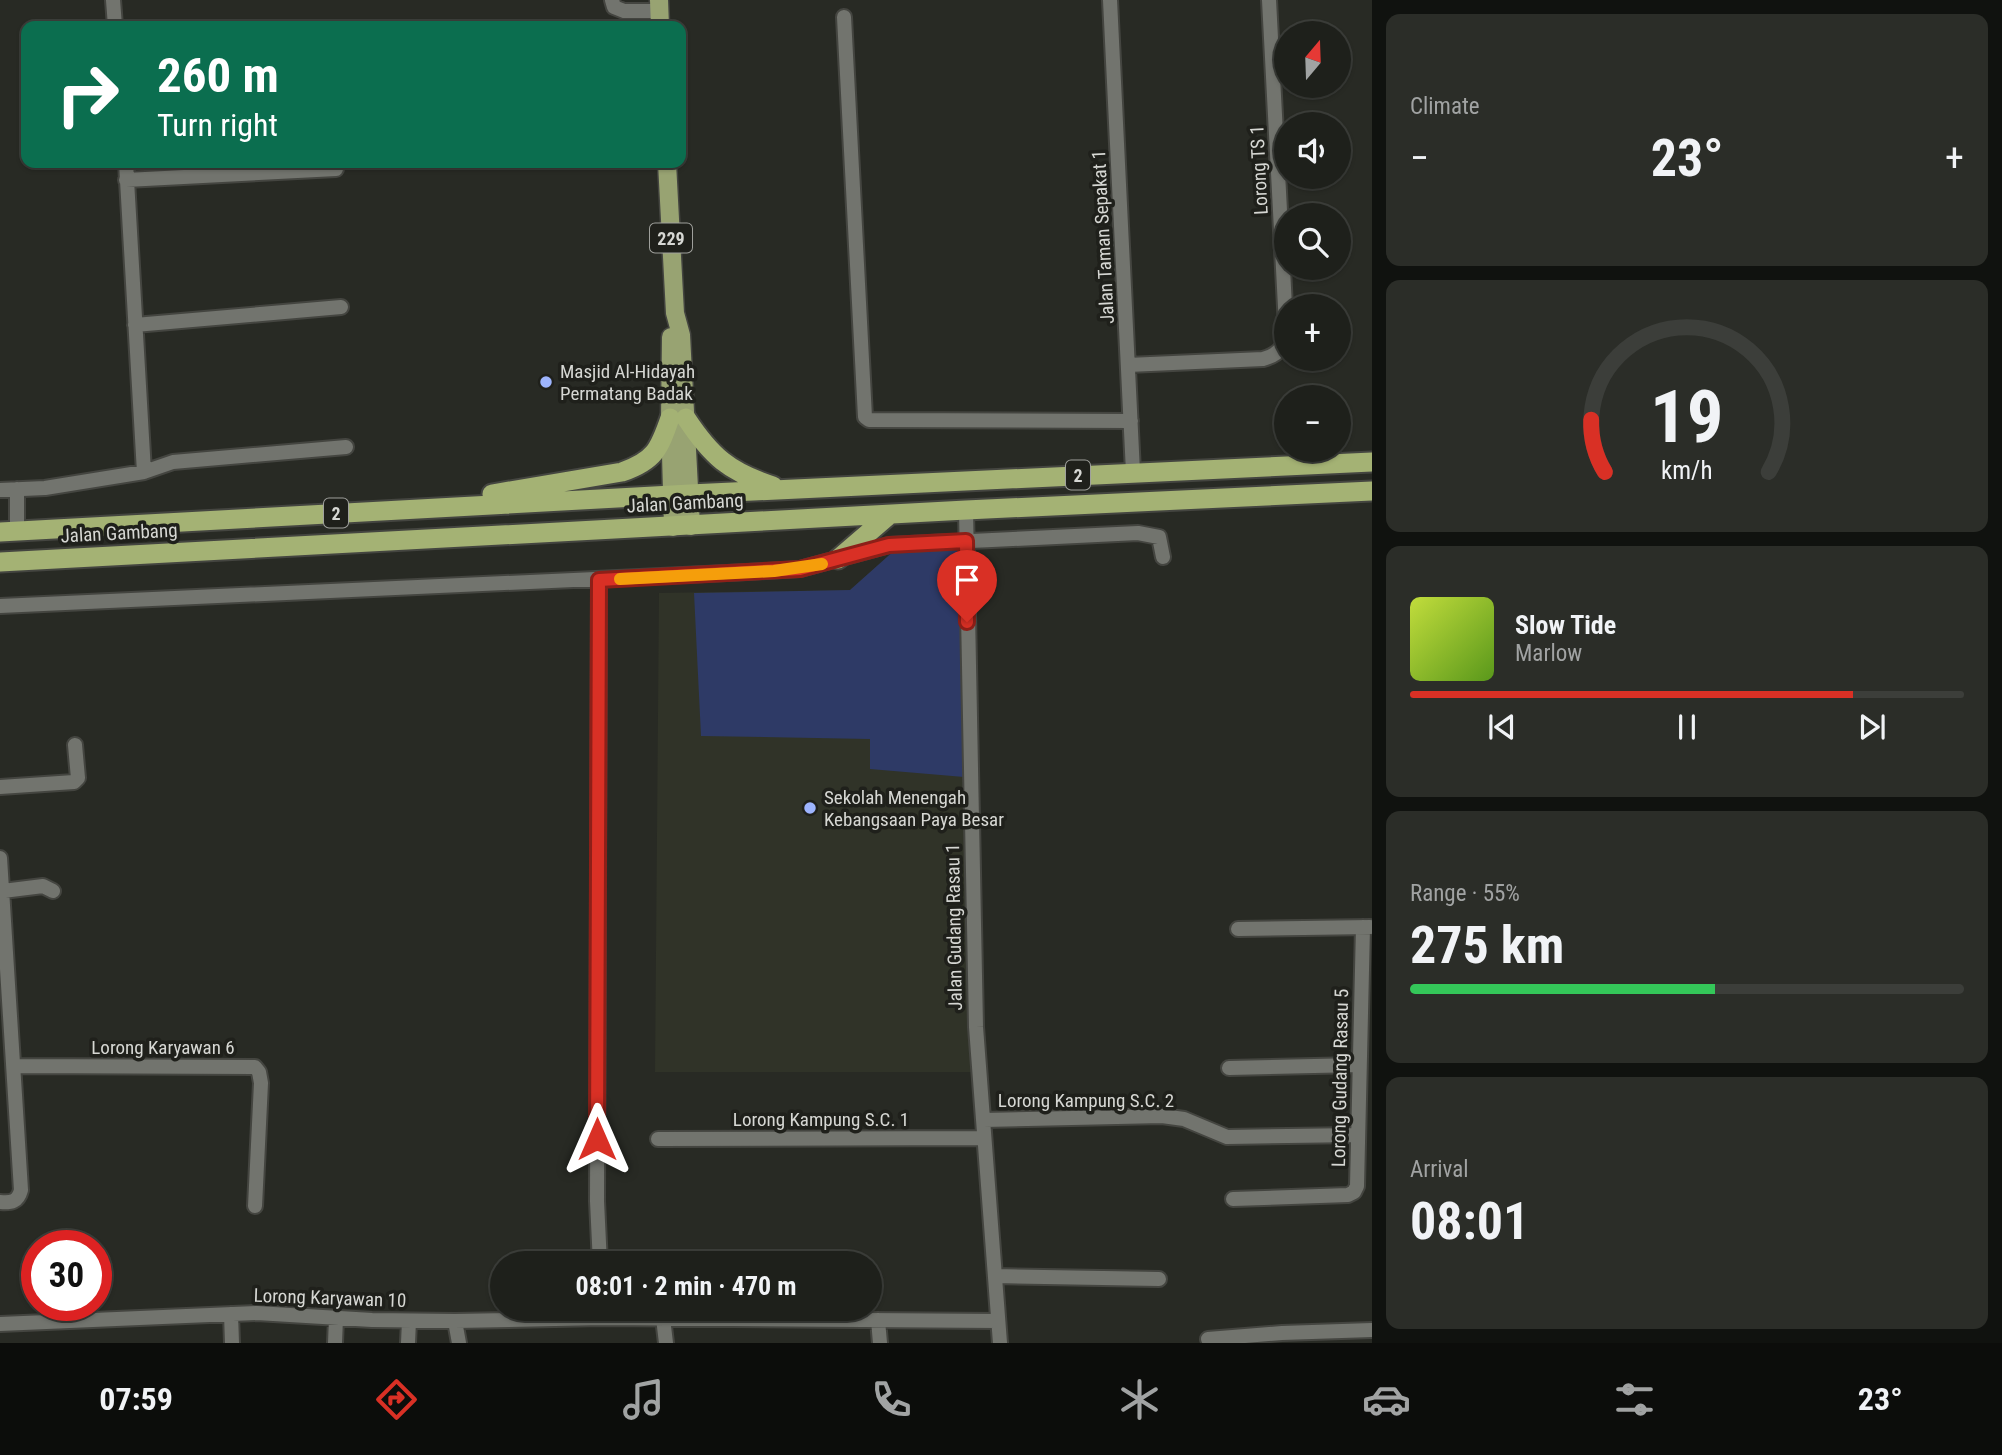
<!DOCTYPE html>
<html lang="en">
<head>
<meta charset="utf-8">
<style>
  body { margin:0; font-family:"Roboto Condensed",sans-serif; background:#2b2d28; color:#f1f3f6; height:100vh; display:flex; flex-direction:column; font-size:26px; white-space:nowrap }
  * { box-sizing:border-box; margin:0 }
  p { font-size:23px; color:#a1a3a3 }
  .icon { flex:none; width:38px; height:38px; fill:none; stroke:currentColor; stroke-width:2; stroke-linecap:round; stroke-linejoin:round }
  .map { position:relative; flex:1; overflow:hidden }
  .side { display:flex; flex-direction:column; gap:14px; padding:14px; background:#10120f; width:630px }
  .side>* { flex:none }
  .hud { position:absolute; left:21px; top:21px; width:665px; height:147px; border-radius:14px; box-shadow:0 2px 5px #0004,0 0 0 2px #3c3e3a; background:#0b6e4f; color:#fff; overflow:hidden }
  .needle { width:46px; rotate:19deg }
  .buttons { position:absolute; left:1274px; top:21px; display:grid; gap:14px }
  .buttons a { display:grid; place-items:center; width:77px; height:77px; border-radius:50%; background:#1e201b; box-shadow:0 2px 5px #0004,0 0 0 2px #3c3e3a; font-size:35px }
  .speed { position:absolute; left:21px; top:1230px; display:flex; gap:14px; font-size:35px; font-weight:700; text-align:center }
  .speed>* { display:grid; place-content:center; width:91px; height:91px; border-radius:50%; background:#1e201b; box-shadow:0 2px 5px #0004,0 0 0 2px #3c3e3a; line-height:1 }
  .speed .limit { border:10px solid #d22; background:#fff; color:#111 }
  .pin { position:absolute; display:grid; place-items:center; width:60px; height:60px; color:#fff; margin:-72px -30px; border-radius:50% 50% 50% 0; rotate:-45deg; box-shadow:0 0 7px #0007 }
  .pin .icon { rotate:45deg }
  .me { position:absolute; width:77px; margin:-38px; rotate:0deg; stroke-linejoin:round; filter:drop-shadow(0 0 5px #0008) }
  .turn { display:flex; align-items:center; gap:24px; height:147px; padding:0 21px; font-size:32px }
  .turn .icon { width:91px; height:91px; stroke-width:2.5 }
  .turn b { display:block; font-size:49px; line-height:60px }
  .big { font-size:52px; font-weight:700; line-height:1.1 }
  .side .card { flex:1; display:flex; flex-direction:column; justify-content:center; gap:10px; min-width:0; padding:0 24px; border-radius:14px; background:#2b2d28 }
  .side .dial { align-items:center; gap:0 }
  .dial svg { height:182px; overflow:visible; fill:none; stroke:#3c3e3a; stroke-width:7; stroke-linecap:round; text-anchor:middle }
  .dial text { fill:#f1f3f6; stroke:none }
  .song { display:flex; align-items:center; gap:21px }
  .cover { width:84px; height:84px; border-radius:10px; background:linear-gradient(135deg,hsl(70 70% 55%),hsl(90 70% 35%)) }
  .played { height:7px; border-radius:4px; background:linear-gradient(90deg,#d93025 80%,#3c3e3a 80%) }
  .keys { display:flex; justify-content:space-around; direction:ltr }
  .heat { display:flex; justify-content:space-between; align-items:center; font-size:38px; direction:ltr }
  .charge { height:10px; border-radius:5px; background:linear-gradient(90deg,#34c759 55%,#3c3e3a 0) }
  .trip { position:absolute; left:490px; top:1251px; width:392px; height:70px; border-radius:35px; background:#1e201b; box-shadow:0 2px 5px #0004,0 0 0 2px #3c3e3a; font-weight:700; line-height:70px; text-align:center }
  .menu { display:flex; height:112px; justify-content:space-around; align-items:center; background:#0c0d0b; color:#a1a3a3 }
  .menu .icon { width:49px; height:49px }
  .menu .on { color:#d93025 }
  .menu b { font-size:32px; color:#f1f3f6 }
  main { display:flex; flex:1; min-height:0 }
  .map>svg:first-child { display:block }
</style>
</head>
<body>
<main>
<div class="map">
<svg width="1372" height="1343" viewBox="0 0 1372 1343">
  <rect width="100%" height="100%" fill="#282a24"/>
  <path fill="#303328" d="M896,549l68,91v137l8,295h-317l4,-479 191,-3z"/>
  <path fill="#2e3a66" d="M896,549l65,2 3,89v137l-94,-8v-30l-169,-3 -7,-143 156,-3z"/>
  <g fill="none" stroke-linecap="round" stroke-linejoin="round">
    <g stroke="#444540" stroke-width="18">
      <path id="minor" d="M113,0l2,26
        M612,0l2,7 10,4h35
        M1110,0l23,472
        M844,17l21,400 4,3 262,1
        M126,163l18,309
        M126,180l210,-11
        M135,325l206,-18
        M1128,365l135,-6c18,-5 23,-14 23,-33l-17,-326
        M17,489v42
        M0,490l45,-2 99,-16 29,-10 173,-15
        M966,510l10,517 24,316
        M599,580l-2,621 3,63
        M0,606l748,-34 52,-3 89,-24 249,-12 21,4 4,20
        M0,787l74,-5 4,-4 -3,-33
        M0,858l21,332c-3,12 -10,13 -21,12
        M3,891l40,-5 10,5
        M1238,929l132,-2
        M14,1066l241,1 4,5 2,11 -6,123
        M1229,1068l129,-3
        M983,1120l179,-4 22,3 43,18 130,-2
        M658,1139l326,-1
        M1233,1199l115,-4 6,-3 3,-6 6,-259
        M995,1276l164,3
        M231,1314l1,29
        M663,1318l3,25
        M878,1320l2,23
        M455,1321l4,22
        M0,1324l257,-11 115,7 83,1 147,-3 396,3
        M1208,1339l74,-6 90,-3
        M335,1343l1,-25
        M408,1343l1,-22"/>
    </g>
    <g stroke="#444540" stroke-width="21">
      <path id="primary" d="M659,0l1,26
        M667,163l8,150 6,22 10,191
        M671,337l-1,81 3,109"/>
    </g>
    <g stroke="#444540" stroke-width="23">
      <path id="trunk" d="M686,418c25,38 43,54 87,68
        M492,494l130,-22c32,-11 37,-22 48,-54
        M0,532l690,-38 682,-32
        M838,559l50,-43
        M0,562l966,-52 406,-19"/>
    </g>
    <use href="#minor" stroke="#72746e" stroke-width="14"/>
    <use href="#primary" stroke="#98a372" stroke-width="18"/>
    <use href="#trunk" stroke="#a4b274" stroke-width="19"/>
  </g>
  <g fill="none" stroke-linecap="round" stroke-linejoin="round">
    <g stroke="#8d1f18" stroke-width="18">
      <path id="route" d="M597,1139l2,-559 201,-11 89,-24 77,-4 1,81"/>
    </g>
    <use href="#route" stroke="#d93025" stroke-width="12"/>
    <path stroke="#f59e0b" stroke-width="12" d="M620,579l154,-8 48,-7"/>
  </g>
  <g fill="#9db4fd" stroke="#1f201b" stroke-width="2.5">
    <circle cx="546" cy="382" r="7"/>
    <circle cx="810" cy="808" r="7"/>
  </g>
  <g text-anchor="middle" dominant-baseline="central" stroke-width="7" stroke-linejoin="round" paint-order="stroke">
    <g fill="#1f201b" stroke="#9fa09c" stroke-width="2">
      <rect x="650" y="223.5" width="42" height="29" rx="5"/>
      <rect x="1066" y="460.5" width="24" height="29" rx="5"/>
      <rect x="324" y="498.5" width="24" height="29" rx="5"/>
    </g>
    <g font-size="18" font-weight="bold" fill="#d6d7d3">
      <text x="671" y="238">229</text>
      <text x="1078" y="475">2</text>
      <text x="336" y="513">2</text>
    </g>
    <g font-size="19" fill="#d6d7d3" stroke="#1f201b">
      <text transform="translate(1259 170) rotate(-93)">Lorong TS 1</text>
      <text transform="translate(1103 237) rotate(-93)">Jalan Taman Sepakat 1</text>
      <text transform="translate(685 503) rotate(-3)">Jalan Gambang</text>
      <text transform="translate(119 533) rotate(-3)">Jalan Gambang</text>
      <text transform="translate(954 927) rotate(-91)">Jalan Gudang Rasau 1</text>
      <text x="163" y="1047">Lorong Karyawan 6</text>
      <text transform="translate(1340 1078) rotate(-89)">Lorong Gudang Rasau 5</text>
      <text x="1086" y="1100">Lorong Kampung S.C. 2</text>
      <text x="821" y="1119">Lorong Kampung S.C. 1</text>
      <text transform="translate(330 1298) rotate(2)">Lorong Karyawan 10</text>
    </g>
    <g font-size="19" fill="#d6d7d3" stroke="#1f201b" text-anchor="start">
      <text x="560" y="371">Masjid Al-Hidayah<tspan x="560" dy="22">Permatang Badak</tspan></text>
      <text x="824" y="797">Sekolah Menengah<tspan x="824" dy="22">Kebangsaan Paya Besar</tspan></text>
    </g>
  </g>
</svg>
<div class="buttons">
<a><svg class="needle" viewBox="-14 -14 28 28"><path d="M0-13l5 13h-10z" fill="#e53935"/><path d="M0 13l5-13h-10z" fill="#a1a3a3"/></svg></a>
<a><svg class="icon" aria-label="sound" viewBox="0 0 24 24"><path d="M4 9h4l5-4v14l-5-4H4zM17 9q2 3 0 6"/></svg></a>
<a><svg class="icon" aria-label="search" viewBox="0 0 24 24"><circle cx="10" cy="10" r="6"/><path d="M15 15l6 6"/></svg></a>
<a>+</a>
<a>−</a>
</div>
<div class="speed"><div class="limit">30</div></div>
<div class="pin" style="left:967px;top:622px;background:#d93025"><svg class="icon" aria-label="arrive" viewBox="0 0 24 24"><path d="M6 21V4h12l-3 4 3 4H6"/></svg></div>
<svg class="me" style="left:597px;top:1139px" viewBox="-20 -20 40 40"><path d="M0-17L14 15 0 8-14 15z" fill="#d93025" stroke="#fff" stroke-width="4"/></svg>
<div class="trip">08:01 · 2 min · 470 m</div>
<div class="hud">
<div class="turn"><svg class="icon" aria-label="right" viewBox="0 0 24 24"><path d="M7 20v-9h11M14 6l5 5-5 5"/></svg><div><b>260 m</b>Turn right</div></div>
</div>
</div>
<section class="side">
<div class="card"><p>Climate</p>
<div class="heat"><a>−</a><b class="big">23°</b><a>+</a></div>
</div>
<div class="card dial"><svg viewBox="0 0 100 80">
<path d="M14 69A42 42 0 1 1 86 69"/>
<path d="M14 69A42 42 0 0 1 8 46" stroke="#d93025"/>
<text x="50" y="56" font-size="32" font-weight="700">19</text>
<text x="50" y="72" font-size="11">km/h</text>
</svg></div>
<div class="card">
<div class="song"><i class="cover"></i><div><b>Slow Tide</b><p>Marlow</p></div></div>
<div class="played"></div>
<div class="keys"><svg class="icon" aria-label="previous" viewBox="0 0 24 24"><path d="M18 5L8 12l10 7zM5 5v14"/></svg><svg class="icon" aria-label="pause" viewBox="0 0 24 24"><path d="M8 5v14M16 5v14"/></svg><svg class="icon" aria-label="next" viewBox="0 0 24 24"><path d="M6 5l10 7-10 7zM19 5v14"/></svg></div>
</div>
<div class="card"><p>Range · 55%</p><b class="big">275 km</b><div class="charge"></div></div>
<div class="card"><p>Arrival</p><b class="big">08:01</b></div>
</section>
</main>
<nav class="menu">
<b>07:59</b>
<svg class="icon on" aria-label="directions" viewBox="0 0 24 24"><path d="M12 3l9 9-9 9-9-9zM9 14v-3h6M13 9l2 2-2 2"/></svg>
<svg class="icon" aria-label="music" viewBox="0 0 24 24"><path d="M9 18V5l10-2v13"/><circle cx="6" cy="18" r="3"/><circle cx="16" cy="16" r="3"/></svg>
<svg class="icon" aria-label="phone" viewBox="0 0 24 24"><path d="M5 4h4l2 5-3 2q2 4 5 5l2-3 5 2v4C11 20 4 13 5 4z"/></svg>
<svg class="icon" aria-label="climate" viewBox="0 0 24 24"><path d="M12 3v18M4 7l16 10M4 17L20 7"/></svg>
<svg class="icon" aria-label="car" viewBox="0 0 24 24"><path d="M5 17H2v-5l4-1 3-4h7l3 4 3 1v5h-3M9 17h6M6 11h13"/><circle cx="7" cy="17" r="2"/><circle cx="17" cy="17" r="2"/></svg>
<svg class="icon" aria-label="filters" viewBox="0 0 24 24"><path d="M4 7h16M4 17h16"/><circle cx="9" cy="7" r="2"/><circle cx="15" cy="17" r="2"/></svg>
<b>23°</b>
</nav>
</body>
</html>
